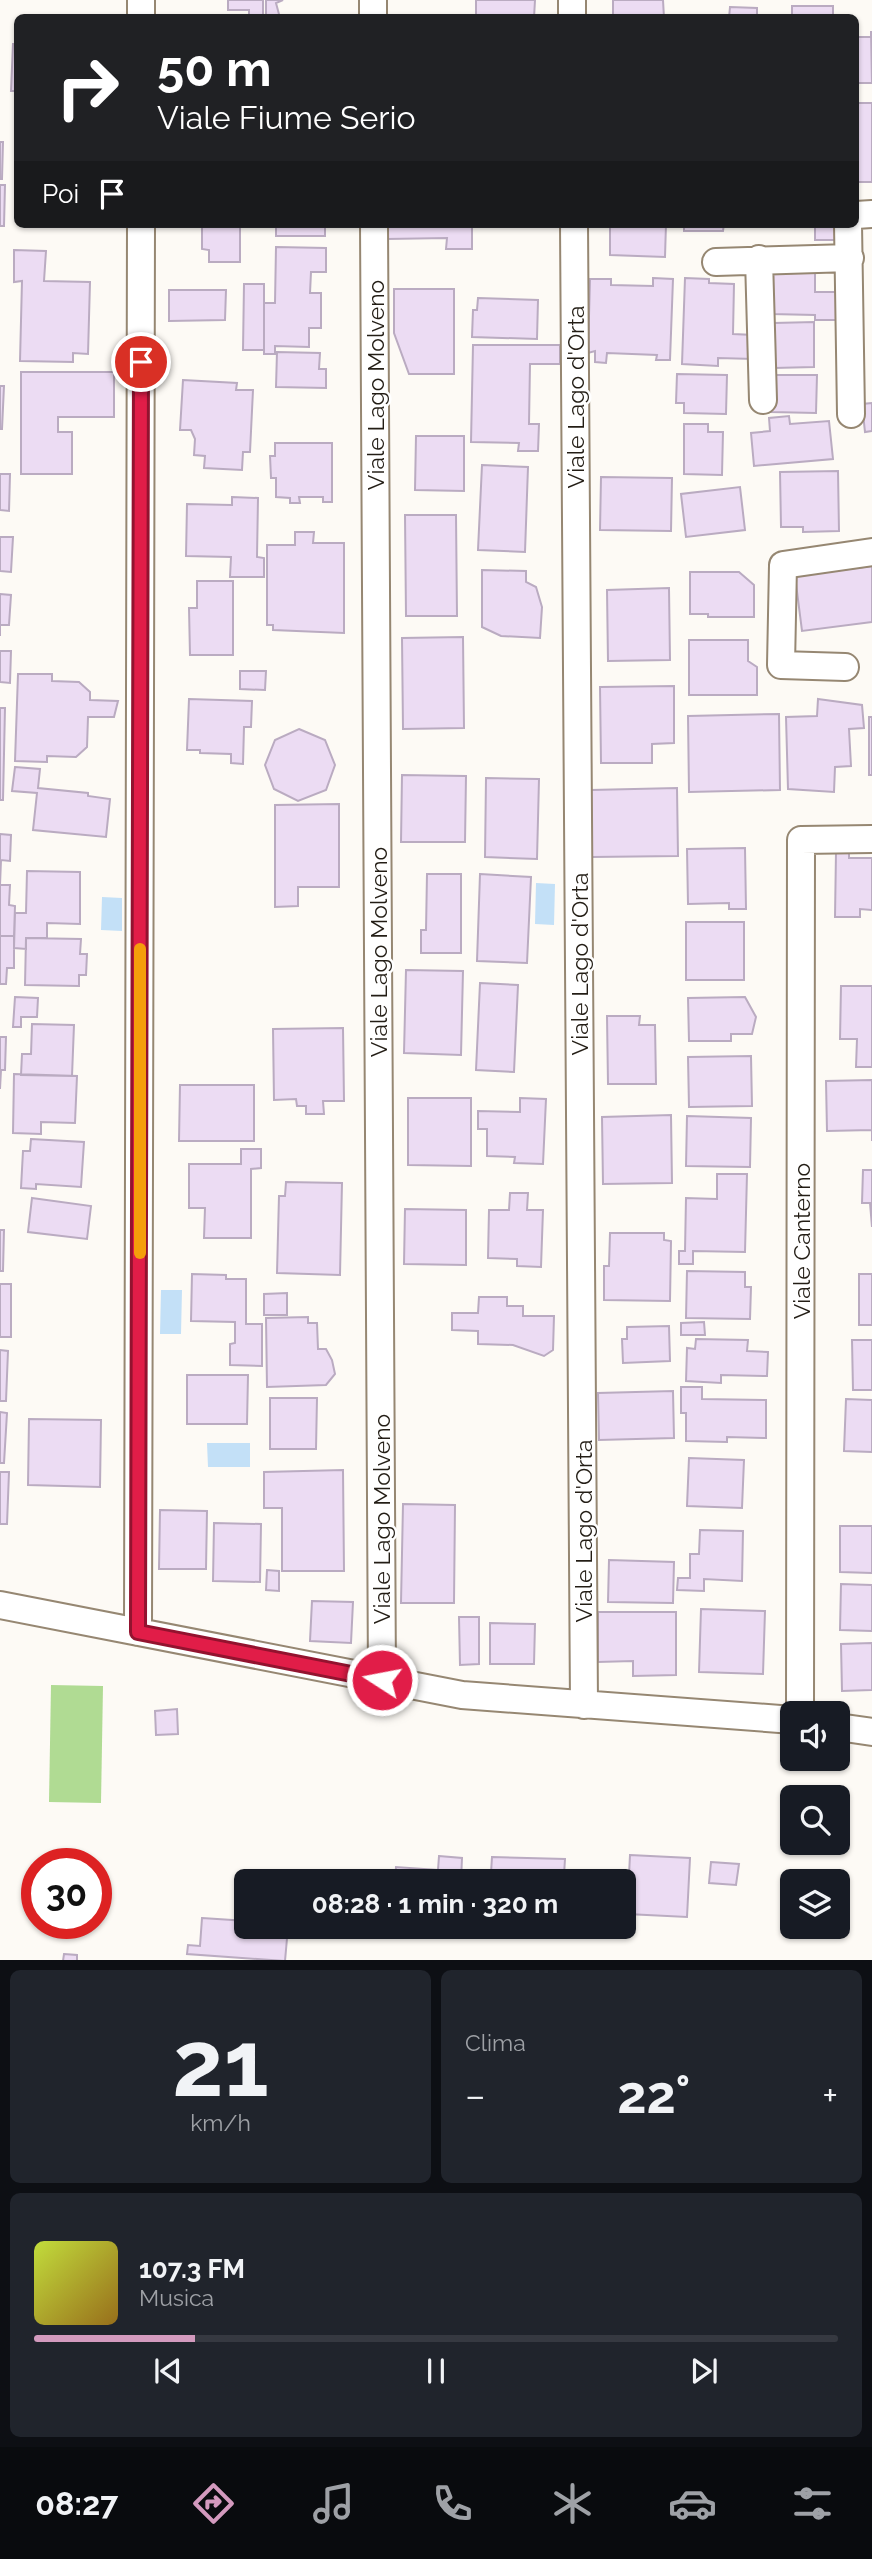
<!DOCTYPE html>
<html lang="it">
<head>
<meta charset="utf-8">
<style>
  body { margin:0; font-family:Raleway,sans-serif; background:#20242c; color:#f1f3f6; height:100vh; display:flex; flex-direction:column; font-size:26px; white-space:nowrap }
  * { box-sizing:border-box; margin:0 }
  p { font-size:23px; color:#9ea1a6 }
  .icon { flex:none; width:38px; height:38px; fill:none; stroke:currentColor; stroke-width:2; stroke-linecap:round; stroke-linejoin:round }
  .map { position:relative; height:1960px; overflow:hidden }
  .sheet { display:flex; flex-direction:column; gap:10px; padding:10px; background:#0d0f14; flex:1 }
  .sheet>* { flex:none }
  .banner { position:absolute; left:14px; top:14px; width:845px; height:214px; border-radius:10px; box-shadow:0 2px 5px #0004; background:#202124; color:#fff; overflow:hidden }
  .tools { position:absolute; left:780px; top:1701px; display:grid; gap:14px }
  .tools a { display:grid; place-items:center; width:70px; height:70px; border-radius:10px; background:#171b24; box-shadow:0 2px 5px #0004; font-size:35px }
  .speed { position:absolute; left:21px; top:1848px; display:flex; gap:14px; font-size:35px; font-weight:700; text-align:center }
  .speed>* { display:grid; place-content:center; width:91px; height:91px; border-radius:50%; background:#171b24; box-shadow:0 2px 5px #0004; line-height:1 }
  .speed .limit { border:10px solid #d22; background:#fff; color:#111 }
  .pin { position:absolute; display:grid; place-items:center; width:60px; height:60px; color:#fff; margin:-30px; border:4px solid #fff; border-radius:50%; box-shadow:0 2px 7px #0007 }
  .me { position:absolute; width:77px; margin:-38px; rotate:281deg; stroke-linejoin:round; filter:drop-shadow(0 0 5px #0008) }
  .turn { display:flex; align-items:center; gap:24px; height:147px; padding:0 28px; font-size:32px }
  .turn .icon { width:91px; height:91px; stroke-width:2.5 }
  .turn b { display:block; font-size:49px; line-height:60px }
  .then { display:flex; align-items:center; height:66px; padding:0 28px; background:#0003; gap:14px; font-size:26px }
  .big { font-size:52px; font-weight:700; line-height:1.1 }
  .sheet .tile { flex:1; display:flex; flex-direction:column; justify-content:center; gap:10px; min-width:0; padding:0 24px; border-radius:10px; background:#20242c }
  .sheet .dial { align-items:center; gap:0 }
  .dial b { font-size:91px; line-height:1 }
  .song { display:flex; align-items:center; gap:21px }
  .cover { width:84px; height:84px; border-radius:10px; background:linear-gradient(135deg,hsl(70 70% 55%),hsl(40 70% 35%)) }
  .played { height:7px; border-radius:4px; background:linear-gradient(90deg,#d39abe 20%,#363941 20%) }
  .keys { display:flex; justify-content:space-around; direction:ltr }
  .heat { display:flex; justify-content:space-between; align-items:center; font-size:38px; direction:ltr }
  .sheet .tiles { flex:1; display:grid; gap:10px; grid-template-columns:1fr 1fr }
  .tile:last-child { grid-column:span 2 }
  .trip { position:absolute; left:234px; top:1869px; width:402px; height:70px; border-radius:10px; background:#171b24; box-shadow:0 2px 5px #0004; font-weight:700; line-height:70px; text-align:center }
  .menu { display:flex; height:112px; justify-content:space-around; align-items:center; background:#090b0e; color:#9ea1a6 }
  .menu .icon { width:49px; height:49px }
  .menu .selected { color:#d39abe }
  .menu b { font-size:32px; color:#f1f3f6 }
  .map>svg:first-child { display:block }
</style>
</head>
<body>
<div class="map">
<svg width="872" height="1961" viewBox="0 0 872 1961">
  <rect width="100%" height="100%" fill="#fdfaf5"/>
  <path fill="#b0db93" d="M51,1685l52,1 -2,117 -52,-1z"/>
  <path fill="#c3e0f7" d="M536,883l19,1 -1,41 -19,-1z
    M102,897l20,1v33l-21,-1z
    M161,1290h21l-1,44h-21z
    M207,1443h43v24h-42z"/>
  <path fill="#ecdcf3" stroke="#baabc1" stroke-width="2" d="M228,0h35v18h-14v-8h-21z
    M266,0h17l-7,3 4,15h-14z
    M476,0h59l-1,18h-58z
    M613,0h50l1,18h-51z
    M792,6h41v12h-41z
    M730,7l27,1v10h-28z
    M871,31l1,52h-16v-46h15z
    M13,44h5v47h-7z
    M856,103h16v79h-16z
    M0,142h3l-1,37h-2z
    M0,185h5l-1,41h-4z
    M202,224h38v38h-31v-12l-7,-1z
    M276,224h49v12h-49z
    M387,224h85v25h-26l1,-11 -60,1z
    M610,224h56l-1,33 -55,-2z
    M684,224h40l-1,7h-39z
    M815,224h21v16h-21z
    M276,247l50,1v24h-15l-1,21h11v35h-12v19l-34,-1v8h-11v-51h11z
    M14,250l32,1 -2,30 46,1 -2,72 -15,-1v9l-53,-1 2,-80 -8,1z
    M835,272h4l-1,48h-23v-5l-44,-1 1,-41h43v19h20z
    M653,278l20,1 -3,81h-14l1,-5 -50,-2 -1,10 -11,-1v-11l-7,2 2,-74h21v6l42,1z
    M685,278l24,1v4l25,1 -1,50 21,1v24l-36,-1v8l-36,-2z
    M244,284h20v66h-21z
    M394,289h60v85h-45l-15,-41z
    M169,290h57l-1,30 -56,1z
    M478,298l60,2 -1,39 -65,-2 1,-27h4z
    M814,322v45l-40,1v-45z
    M473,345h87v19h-30l-1,60h10l-1,27h-20l1,-8 -48,-1z
    M277,352l43,1 -1,16h7v19l-50,-1z
    M21,372h93v45h-56v15h14v42h-51z
    M677,374l50,1 -1,39 -42,-1v-10h-8z
    M771,375h46l-1,38 -45,-1z
    M183,380l54,3 -1,7h17l-3,62h-7l-1,18 -38,-2 1,-12 -11,-1 1,-16 -4,-9h-11z
    M0,386h4l-2,43h-2z
    M872,403v28l-7,1 -3,-28z
    M789,416l1,8 39,-3 4,38 -79,7 -3,-33 19,-2 -1,-13z
    M684,424h24v8h15l-1,43 -38,-1z
    M416,436h48v55l-49,-1z
    M275,443h57v59h-9v-5h-24l1,6h-10v-5l-14,-1v-19h-5l-1,-22h5z
    M482,465l46,2 -3,85 -47,-2z
    M838,471l1,60 -36,1v-5h-22l-1,-55z
    M0,474h10l-1,37 -9,-1z
    M601,477l71,1 -1,53 -71,-1z
    M740,487l5,43 -59,7 -5,-43z
    M232,497l26,1 -1,59 7,1v19h-34l1,-20 -45,-1 1,-52 45,1z
    M405,515h51l1,101h-51z
    M295,532h19l-1,11h31v90l-71,-3v-5h-6v-80h28z
    M0,537h13l-2,35 -11,-1z
    M872,566v56l-70,9 -7,-55z
    M482,570l44,1v11l10,5 6,20 -2,31 -39,-2 -19,-9z
    M690,572h49l15,13v32h-46v-3h-18z
    M197,581h36v74h-43l-1,-47h8z
    M669,588l1,72 -62,1 -1,-71z
    M0,594l11,1 -2,30h-9v11z
    M463,637l1,91 -61,1 -1,-91z
    M689,640h59v21l9,6v28h-68z
    M0,651h11l-1,32 -10,-1z
    M240,671h26l-1,19 -25,-1z
    M18,674h34v7l27,1 11,10v8l28,1 -4,16h-26l-1,30 -11,10 -29,-1v6l-32,-1z
    M674,686v57l-22,1v19h-51l-1,-76z
    M189,699l63,2 -1,26h-7l-1,37 -12,-1v-9l-31,-1v-3h-13z
    M818,699l44,6 2,23 -15,1 2,37 -16,1 -1,25 -46,-3 -2,-72 31,-1z
    M0,708h5l-2,92h-3z
    M779,714l1,76 -91,2 -1,-76z
    M869,717h3v58h-3z
    M299,729l26,11 10,25 -9,25 -28,11 -24,-12 -9,-24 10,-25z
    M15,767l25,2 -2,19 50,5v3l22,3 -4,38 -73,-7 4,-37 -25,-2z
    M402,775l64,1 -1,66h-64z
    M486,778l53,1 -2,80 -52,-2z
    M677,788l1,68 -86,1 -1,-67z
    M339,804v83h-41v19l-23,1v-102z
    M0,834l11,1 -1,26 -9,-1 -1,25h10l-1,20 6,1 -1,30h-14z
    M745,848l1,61h-17v-6l-41,1 -1,-55z
    M836,852h13v6h23v52l-12,-1v8h-25z
    M27,871l53,1v52l-33,-1v15h-21v11l-12,-1 1,-35h11z
    M427,874h34v79h-40v-23h5z
    M480,874l51,3 -4,86 -50,-2z
    M686,922h58v58h-58z
    M0,936h14v32h-7l-1,16h-6z
    M26,938l55,1 -1,15h7l-1,21h-7v11l-54,-1z
    M406,970l57,1 -2,84 -57,-2z
    M480,983l38,2 -4,87 -38,-2z
    M841,986h31v81h-16l1,-28h-17z
    M15,997l23,1 -1,19h-16v10h-8z
    M745,997l11,20 -4,17h-21v7h-42l-1,-43z
    M607,1016h33l-1,9h16l1,59h-48z
    M32,1024l42,1 -2,51 -51,-1 1,-21h9z
    M343,1028l1,73h-21l1,13h-18v-8h-9l-1,-7 -22,1 -1,-71z
    M0,1037h6l-1,33h-4l-1,19z
    M751,1056l1,50 -63,1 -1,-50z
    M14,1074l63,2 -2,47 -34,-1v12l-28,-1z
    M872,1080v61v-11l-45,1 -1,-50z
    M180,1085h74v56h-75z
    M408,1098h63v68l-63,-1z
    M520,1098l26,1 -3,65 -29,-1 1,-6 -28,-1v-27h-9v-18l42,1z
    M671,1115l1,68 -69,1 -1,-67z
    M687,1116l64,2 -1,49 -64,-1z
    M31,1139l53,3 -3,45 -45,-3v5l-15,-1 2,-37h7z
    M241,1149h20v19l-10,1v69h-47l1,-30h-16v-44h52z
    M863,1170h9v57l-2,-24h-8z
    M717,1174h30l-2,78 -52,-1v13h-14v-13h6l1,-53 31,1z
    M286,1182l56,1 -2,92 -63,-2 2,-77h6z
    M510,1193h18l-1,17h16l-2,57 -24,-1v-7l-29,-1 1,-48h20z
    M32,1198l59,8 -4,33 -59,-7z
    M405,1209l61,1v55l-62,-1z
    M0,1230h4l-1,41h-3z
    M610,1233h54v7l7,1 -1,60 -66,-1v-34h5z
    M687,1271l58,1v15h6l-1,32 -64,-1z
    M192,1274l34,1v4h20v45h16v42l-32,-1v-21l5,-1v-21l-44,-1z
    M859,1274h13v51h-13z
    M0,1284h11v53h-11z
    M287,1293v22h-23v-21z
    M479,1297h28v9h16v10h31l-1,34 -9,6 -31,-11 -35,-1v-13l-26,-1v-17h26z
    M308,1317v6h9l1,26h8l6,11 3,14 -9,11 -59,2 -1,-69z
    M704,1322l1,13h-24v-12z
    M669,1326l1,35 -47,2 -1,-24h5v-12z
    M696,1339l52,1 -1,11 21,1 -1,24 -46,-1v8l-35,-2 1,-33 8,1z
    M852,1340h20v50h-19z
    M0,1350l8,1 -2,50h-6z
    M187,1375h61l-1,49h-60z
    M681,1387h21v12l64,1v38l-39,-1v5l-41,-1v-28h-5z
    M673,1391l1,47 -75,2 -1,-47z
    M270,1398h47l-1,51h-46z
    M846,1399l26,1v52l-28,-1z
    M0,1412l7,1 -3,50h-4z
    M29,1419l72,1 -1,67 -72,-2z
    M689,1458l55,2 -2,48 -55,-2z
    M343,1470l1,101h-62v-63h-18v-36z
    M0,1472h9l-2,52h-7z
    M403,1504l52,1 -1,98h-53z
    M160,1510l47,1 -1,58h-47z
    M214,1523l47,1 -1,58 -47,-1z
    M840,1526h32v47l-32,-1z
    M700,1530l43,1 -1,50 -38,-2v12l-27,-1 1,-12h12v-24h9z
    M609,1560l65,2 -1,41 -65,-1z
    M267,1570l12,1v20l-13,-1z
    M841,1584l31,1v46l-32,-1z
    M312,1601l41,1 -2,41 -41,-2z
    M701,1609l64,2 -2,63 -64,-2z
    M598,1612h78v63l-43,1v-15l-35,1z
    M459,1617h20v47l-19,1z
    M490,1623l45,1 -1,40h-44z
    M872,1643v47l-30,1 -1,-47z
    M177,1709l1,25 -22,1 -1,-24z
    M630,1855l60,3 -3,59 -60,-3z
    M439,1856l23,2 -1,23h-66l1,-14 42,3z
    M492,1857l73,2 -1,16 -73,-2z
    M711,1862l28,2 -3,21 -27,-2z
    M202,1918l45,3v6h41l-3,34 -98,-7 1,-9 12,1z
    M64,1954l13,1v6h-14z"/>
  <g fill="none" stroke-linecap="round" stroke-linejoin="round">
    <g stroke="#968772" stroke-width="30">
      <path id="street" d="M373,0v18
        M572,0v18
        M141,18v-18
        M856,215l16,-1
        M374,224l8,1456
        M574,224l10,1481
        M848,224l3,190
        M759,259l4,141
        M716,262l134,-4
        M845,667l-64,-2 2,-100 89,-13
        M0,1605l462,90 331,25
        M138,1632l3,-1408
        M800,1713l1,-873 71,-1
        M838,1727l34,5"/>
    </g>
    <use href="#street" stroke="#fff" stroke-width="26"/>
  </g>
  <g fill="none" stroke-linecap="round" stroke-linejoin="round">
    <g stroke="#92132f" stroke-width="18">
      <path id="route" d="M141,362l-3,1270 244,48"/>
    </g>
    <use href="#route" stroke="#e11d48" stroke-width="12"/>
    <path stroke="#f59e0b" stroke-width="12" d="M140,1253v-304"/>
  </g>
  <g text-anchor="middle" dominant-baseline="central" stroke-width="5" stroke-linejoin="round" paint-order="stroke">
    <g font-size="23" fill="#231d15" stroke="#fff">
      <text transform="translate(375 385) rotate(-90)">Viale Lago Molveno</text>
      <text transform="translate(575 397) rotate(-90)">Viale Lago d'Orta</text>
      <text transform="translate(378 952) rotate(-90)">Viale Lago Molveno</text>
      <text transform="translate(579 964) rotate(-90)">Viale Lago d'Orta</text>
      <text transform="translate(801 1241) rotate(-90)">Viale Canterno</text>
      <text transform="translate(381 1519) rotate(-90)">Viale Lago Molveno</text>
      <text transform="translate(583 1531) rotate(-90)">Viale Lago d'Orta</text>
    </g>
  </g>
</svg>
<div class="tools">
<a><svg class="icon" aria-label="sound" viewBox="0 0 24 24"><path d="M4 9h4l5-4v14l-5-4H4zM17 9q2 3 0 6"/></svg></a>
<a><svg class="icon" aria-label="search" viewBox="0 0 24 24"><circle cx="10" cy="10" r="6"/><path d="M15 15l6 6"/></svg></a>
<a><svg class="icon" aria-label="layers" viewBox="0 0 24 24"><path d="M12 4l9 5-9 5-9-5zM3 14l9 5 9-5"/></svg></a>
</div>
<div class="speed"><div class="limit">30</div></div>
<div class="pin" style="left:141px;top:362px;background:#d93025"><svg class="icon" aria-label="arrive" viewBox="0 0 24 24"><path d="M6 21V4h12l-3 4 3 4H6"/></svg></div>
<svg class="me" style="left:382px;top:1680px" viewBox="-20 -20 40 40"><circle r="17" fill="#e11d48" stroke="#fff" stroke-width="3"/><path d="M0-11L8 9 0 5-8 9z" fill="#fff"/></svg>
<div class="trip">08:28 · 1 min · 320 m</div>
<div class="banner">
<div class="turn"><svg class="icon" aria-label="right" viewBox="0 0 24 24"><path d="M7 20v-9h11M14 6l5 5-5 5"/></svg><div><b>50 m</b>Viale Fiume Serio</div></div>
<div class="then">Poi<svg class="icon" aria-label="arrive" viewBox="0 0 24 24"><path d="M6 21V4h12l-3 4 3 4H6"/></svg></div>
</div>
</div>
<section class="sheet">
<div class="tiles">
<div class="tile dial"><b>21</b><p>km/h</p></div>
<div class="tile"><p>Clima</p>
<div class="heat"><a>−</a><b class="big">22°</b><a>+</a></div>
</div>
<div class="tile">
<div class="song"><i class="cover"></i><div><b>107.3 FM</b><p>Musica</p></div></div>
<div class="played"></div>
<div class="keys"><svg class="icon" aria-label="previous" viewBox="0 0 24 24"><path d="M18 5L8 12l10 7zM5 5v14"/></svg><svg class="icon" aria-label="pause" viewBox="0 0 24 24"><path d="M8 5v14M16 5v14"/></svg><svg class="icon" aria-label="next" viewBox="0 0 24 24"><path d="M6 5l10 7-10 7zM19 5v14"/></svg></div>
</div>
</div>
</section>
<nav class="menu">
<b>08:27</b>
<svg class="icon selected" aria-label="directions" viewBox="0 0 24 24"><path d="M12 3l9 9-9 9-9-9zM9 14v-3h6M13 9l2 2-2 2"/></svg>
<svg class="icon" aria-label="music" viewBox="0 0 24 24"><path d="M9 18V5l10-2v13"/><circle cx="6" cy="18" r="3"/><circle cx="16" cy="16" r="3"/></svg>
<svg class="icon" aria-label="phone" viewBox="0 0 24 24"><path d="M5 4h4l2 5-3 2q2 4 5 5l2-3 5 2v4C11 20 4 13 5 4z"/></svg>
<svg class="icon" aria-label="climate" viewBox="0 0 24 24"><path d="M12 3v18M4 7l16 10M4 17L20 7"/></svg>
<svg class="icon" aria-label="car" viewBox="0 0 24 24"><path d="M5 17H2v-5l4-1 3-4h7l3 4 3 1v5h-3M9 17h6M6 11h13"/><circle cx="7" cy="17" r="2"/><circle cx="17" cy="17" r="2"/></svg>
<svg class="icon" aria-label="filters" viewBox="0 0 24 24"><path d="M4 7h16M4 17h16"/><circle cx="9" cy="7" r="2"/><circle cx="15" cy="17" r="2"/></svg>
</nav>
</body>
</html>
